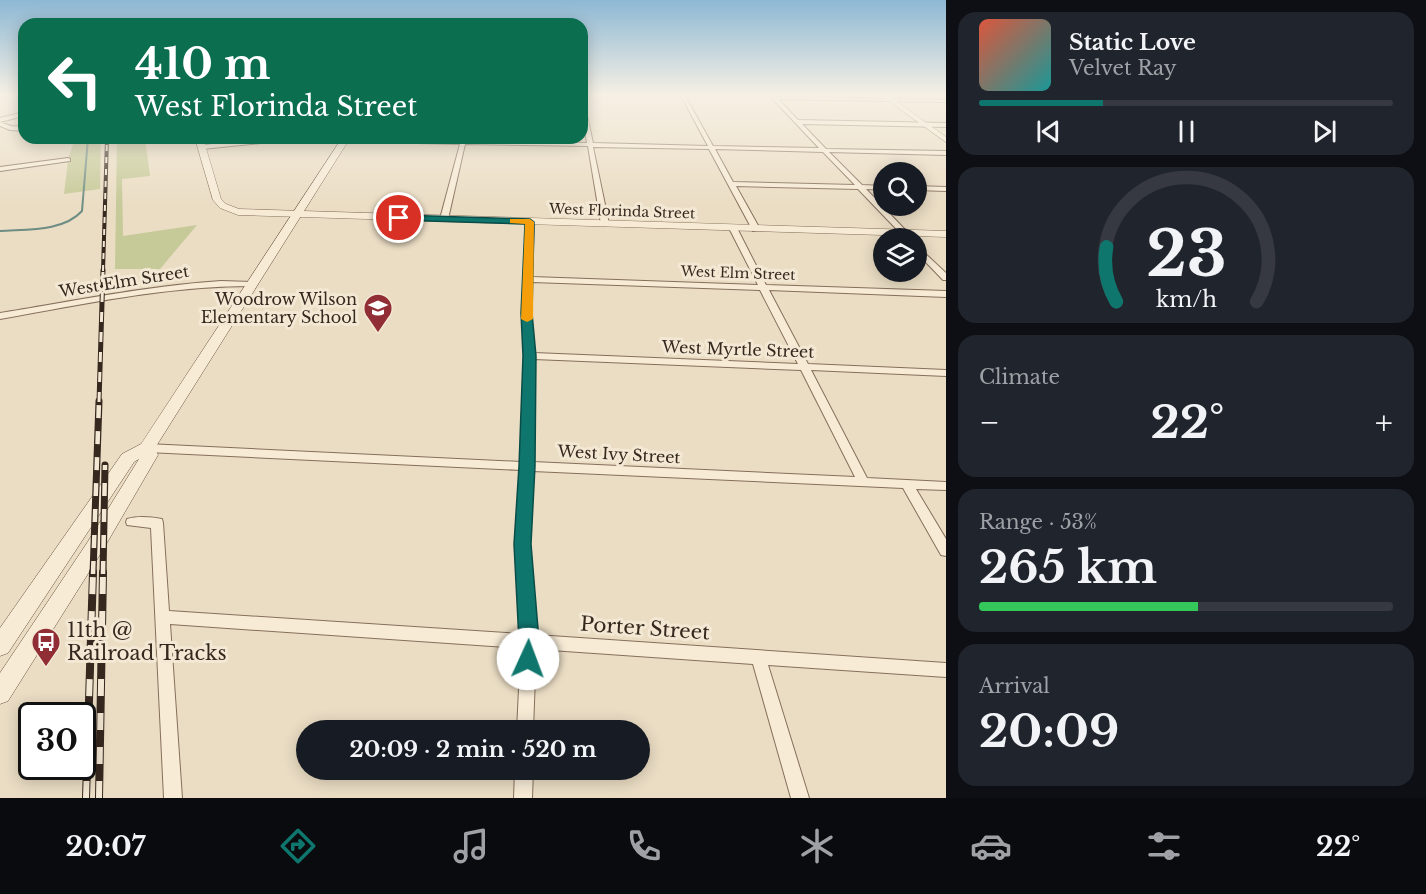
<!DOCTYPE html>
<html lang="en">
<head>
<meta charset="utf-8">
<style>
  body { margin:0; font-family:"Libre Baskerville",serif; background:#20242c; color:#f1f3f6; height:100vh; display:flex; flex-direction:column; font-size:22px; white-space:nowrap }
  * { box-sizing:border-box; margin:0 }
  p { font-size:20px; color:#9ea1a6 }
  .icon { flex:none; width:33px; height:33px; fill:none; stroke:currentColor; stroke-width:2; stroke-linecap:round; stroke-linejoin:round }
  .map { position:relative; flex:1; overflow:hidden }
  .details { display:flex; flex-direction:column; gap:12px; padding:12px; background:#0d0f14; width:480px }
  .details>* { flex:none }
  .hud { position:absolute; left:18px; top:18px; width:570px; height:126px; border-radius:18px; box-shadow:0 3px 15px #0003; background:#0b6e4f; color:#fff; overflow:hidden }
  .fabs { position:absolute; left:873px; top:162px; display:grid; gap:12px }
  .fabs a { display:grid; place-items:center; width:54px; height:54px; border-radius:50%; background:#171b24; box-shadow:0 3px 15px #0003; font-size:30px }
  .speed { position:absolute; left:18px; top:702px; display:flex; gap:12px; font-size:30px; font-weight:700; text-align:center }
  .speed>* { display:grid; place-content:center; width:78px; height:78px; border-radius:50%; background:#171b24; box-shadow:0 3px 15px #0003; line-height:1 }
  .speed .limit { border:3px solid #111; border-radius:9px; background:#fff; color:#111 }
  .pin { position:absolute; display:grid; place-items:center; width:51px; height:51px; color:#fff; margin:-26px; border:3px solid #fff; border-radius:50%; box-shadow:0 2px 6px #0007 }
  .me { position:absolute; width:66px; margin:-33px; rotate:2deg; stroke-linejoin:round; filter:drop-shadow(0 0 4px #0008) }
  .turn { display:flex; align-items:center; gap:21px; height:126px; padding:0 18px; font-size:27px }
  .turn .icon { width:78px; height:78px; stroke-width:2.5 }
  .turn b { display:block; font-size:42px; line-height:51px }
  .big { font-size:45px; font-weight:800; line-height:1.1 }
  .details .widget { flex:1; display:flex; flex-direction:column; justify-content:center; gap:9px; min-width:0; padding:0 21px; border-radius:18px; background:#20242c }
  .details .dial { align-items:center; gap:0 }
  .dial svg { height:156px; overflow:visible; fill:none; stroke:#363941; stroke-width:7; stroke-linecap:round; text-anchor:middle }
  .dial text { fill:#f1f3f6; stroke:none }
  .song { display:flex; align-items:center; gap:18px }
  .cover { width:72px; height:72px; border-radius:9px; background:linear-gradient(135deg,hsl(10 70% 55%),hsl(180 70% 35%)) }
  .played { height:6px; border-radius:3px; background:linear-gradient(90deg,#0f766e 30%,#363941 30%) }
  .keys { display:flex; justify-content:space-around; direction:ltr }
  .heat { display:flex; justify-content:space-between; align-items:center; font-size:33px; direction:ltr }
  .charge { height:9px; border-radius:4px; background:linear-gradient(90deg,#34c759 53%,#363941 0) }
  .trip { position:absolute; left:296px; top:720px; width:354px; height:60px; border-radius:30px; background:#171b24; box-shadow:0 3px 15px #0003; font-weight:800; line-height:60px; text-align:center }
  .dock { display:flex; height:96px; justify-content:space-around; align-items:center; background:#090b0e; color:#9ea1a6 }
  .dock .icon { width:42px; height:42px }
  .dock .current { color:#0f766e }
  .dock b { font-size:27px; color:#f1f3f6 }
  main { display:flex; flex:1; min-height:0 }
  .map>svg:first-child { display:block }
</style>
</head>
<body>
<main>
<div class="map">
<svg width="946" height="798" viewBox="0 0 946 798">
  <rect width="100%" height="100%" fill="#ebddc4"/>
  <path fill="#c6c998" d="M75,138h26l-1,51 -36,5 4,-34z
    M117,138h28l5,38 -28,3 1,57 74,-11 -37,44h-45z"/>
  <g fill="none" stroke-linecap="round" stroke-linejoin="round">
    <path stroke="#6d8c83" stroke-width="2" d="M0,231c26,-2 63,1 82,-20l6,-73"/>
    <g stroke="#856f5b" stroke-width="2">
      <path id="minor" d="M680,94h4l29,52 106,2 -51,-54h5l2,3 171,3v2l-168,-3 20,21 148,3v4l-144,-3 24,25 120,2v4l-117,-3 33,33 22,1v4l-18,-1 47,49h-8l-47,-49 -122,-3 24,43 -7,2 -44,-82 -116,-2 16,77 -4,2 -4,-2 -13,-78 -123,-2 -17,75 -4,2 -4,-2 20,-75 -170,-4 -88,9 -3,-2 3,-2 72,-7 187,2v-2h6l-1,2 121,3 -5,-27v-15l2,1 9,41 115,3zM715,149l108,3 32,33 -122,-3z
        M24,112v4l-24,6v-4z
        M0,122l11,4 13,1v4l-14,-1 -10,-4z
        M68,158l2,1v2l-70,10v-4z
        M916,186l30,1v4l-30,-1z
        M527,220l7,2 -2,55 226,8 -29,-57 4,-2 4,2 29,57 180,6v6l-177,-7 39,74 138,6v6l-135,-6 56,108 79,4v8l-30,-1 30,50v17l-5,-1 -38,-67 -370,-17 -3,73 6,91 410,28v14l-178,-12 41,133h-18l-38,-134 -217,-15 -3,81h-16l4,-82 -351,-24 12,174h-18l-13,-270 -24,-3 -1,-3 1,-3c10,-3 25,-2 35,0l1,4 6,88 352,23 -5,-90 5,-74 -374,-18 -4,-1 -2,-3 2,-3 4,-1 374,18 3,-106 -1,-43zM532,282l228,8 38,74 -264,-11 -3,-40zM534,359l267,11 54,107 -322,-15z
        M916,245l30,28v7h-3l-27,-28z
        M221,281l32,1 4,2 -4,2c-86,0 -169,18 -253,33v-6c74,-12 146,-27 221,-32z
        M515,770h18l-1,28h-18z"/>
    </g>
    <g stroke="#856f5b" stroke-width="1">
      <path id="tertiary" d="M879,94h7l60,43v5z
        M195,138h8l18,61 5,5 13,5 707,22v6l-708,-22 -18,-7 -7,-8z"/>
    </g>
    <g stroke="#67503e" stroke-width="1">
      <path id="secondary" d="M342,138h8l-195,310 3,7 -57,98 -93,148 -8,3v-31l87,-130 52,-84 -5,3 -126,191 -8,3v-28l122,-174 19,-10z"/>
    </g>
    <use href="#minor" fill="#f7ebd6" fill-rule="evenodd"/>
    <use href="#tertiary" fill="#f7ebd6" fill-rule="evenodd"/>
    <use href="#secondary" fill="#f7ebd6" fill-rule="evenodd"/>
    <g stroke="#36281e" stroke-width="4">
      <path id="rail-far3" d="M103,271l4,-133"/>
    </g>
    <g stroke="#36281e" stroke-width="5">
      <path id="rail-far2" d="M99,402l4,-132"/>
    </g>
    <g stroke="#36281e" stroke-width="7">
      <path id="rail-far1" d="M93,574l6,-173
        M103,574l2,-109"/>
    </g>
    <g stroke="#36281e" stroke-width="8">
      <path id="rail" d="M86,798l7,-226
        M99,798l4,-226"/>
    </g>
    <use href="#rail-far3" stroke="#f3e8d3" stroke-width="2" stroke-dasharray="6" stroke-linecap="butt"/>
    <use href="#rail-far2" stroke="#f3e8d3" stroke-width="3" stroke-dasharray="10" stroke-linecap="butt"/>
    <use href="#rail-far1" stroke="#f3e8d3" stroke-width="4.5" stroke-dasharray="13" stroke-linecap="butt"/>
    <use href="#rail" stroke="#f3e8d3" stroke-width="6" stroke-dasharray="17" stroke-linecap="butt"/>
  </g>
  <linearGradient id="sky" x2="0" y2="1"><stop stop-color="#8db8d4"/><stop offset="0.46" stop-color="#f6f0e4"/><stop offset="1" stop-color="#f6f0e4" stop-opacity="0"/></linearGradient>
  <rect width="946" height="206" fill="url(#sky)"/>
  <path fill="#0f766e" stroke="#0a4d48" stroke-width="1.5" d="M399,215l131,4 4,3 -2,91 4,43 -1,110 -4,78 8,97 -4,24 -7,3 -8,-3 -2,-6 1,-18 -5,-97 5,-78 4,-110 -2,-43 4,-89 -129,-4v-4z"/>
  <path fill="#f59e0b" d="M510,219h20l4,3 -1,97 -6,3 -6,-3 4,-95 -15,-1z"/>
  <defs>
    <g id="school-pin" transform="scale(1.5)"><path d="M0 17L-7.5 6A9.5 9.5 0 1 1 7.5 6Z" fill="#912e35" stroke="#f3e8d3"/><path d="M0-5L7-2L0 1L-7-2ZM-4 1L0 2.5L4 1V4Q0 6-4 4Z" fill="#fff"/></g>
    <g id="bus-pin" transform="scale(1.5)"><path d="M0 17L-7.5 6A9.5 9.5 0 1 1 7.5 6Z" fill="#912e35" stroke="#f3e8d3"/><path d="M-5-6H5V4H4V6H2V4H-2V6H-4V4H-5ZM-3.5-4V0h7V-4ZM-3.5 1.2v1.5H-2V1.2ZM2 1.2v1.5H3.5V1.2Z" fill="#fff"/></g>
  </defs>
  <g fill-rule="evenodd">
    <use href="#school-pin" x="378" y="308"/>
    <use href="#bus-pin" x="46" y="642"/>
  </g>
  <g text-anchor="middle" dominant-baseline="central" stroke-width="6" stroke-linejoin="round" paint-order="stroke">
    <g font-size="14" fill="#36281e" stroke="#f3e8d3">
      <text transform="translate(622 211) rotate(2)">West Florinda Street</text>
      <text transform="translate(738 273) rotate(2)">West Elm Street</text>
    </g>
    <g font-size="16" fill="#36281e" stroke="#f3e8d3">
      <text transform="translate(124 281) rotate(-9)">West Elm Street</text>
      <text transform="translate(738 349) rotate(2)">West Myrtle Street</text>
      <text transform="translate(619 454) rotate(3)">West Ivy Street</text>
    </g>
    <g font-size="16" fill="#36281e" stroke="#f3e8d3" text-anchor="end">
      <text x="357" y="299">Woodrow Wilson<tspan x="357" dy="18">Elementary School</tspan></text>
    </g>
    <g font-size="20" fill="#36281e" stroke="#f3e8d3">
      <text transform="translate(645 628) rotate(4)">Porter Street</text>
    </g>
    <g font-size="20" fill="#36281e" stroke="#f3e8d3" text-anchor="start">
      <text x="67" y="630">11th @<tspan x="67" dy="23">Railroad Tracks</tspan></text>
    </g>
  </g>
</svg>
<div class="fabs">
<a><svg class="icon" aria-label="search" viewBox="0 0 24 24"><circle cx="10" cy="10" r="6"/><path d="M15 15l6 6"/></svg></a>
<a><svg class="icon" aria-label="layers" viewBox="0 0 24 24"><path d="M12 4l9 5-9 5-9-5zM3 14l9 5 9-5"/></svg></a>
</div>
<div class="speed"><div class="limit">30</div></div>
<div class="pin" style="left:399px;top:218px;background:#d93025"><svg class="icon" aria-label="arrive" viewBox="0 0 24 24"><path d="M6 21V4h12l-3 4 3 4H6"/></svg></div>
<svg class="me" style="left:528px;top:659px" viewBox="-20 -20 40 40"><circle r="19" fill="#fff"/><path d="M0-13L10 11 0 6-10 11z" fill="#0f766e"/></svg>
<div class="trip">20:09 · 2 min · 520 m</div>
<div class="hud">
<div class="turn"><svg class="icon" aria-label="left" viewBox="0 0 24 24"><path d="M17 20v-9H6M10 6l-5 5 5 5"/></svg><div><b>410 m</b>West Florinda Street</div></div>
</div>
</div>
<section class="details">
<div class="widget">
<div class="song"><i class="cover"></i><div><b>Static Love</b><p>Velvet Ray</p></div></div>
<div class="played"></div>
<div class="keys"><svg class="icon" aria-label="previous" viewBox="0 0 24 24"><path d="M18 5L8 12l10 7zM5 5v14"/></svg><svg class="icon" aria-label="pause" viewBox="0 0 24 24"><path d="M8 5v14M16 5v14"/></svg><svg class="icon" aria-label="next" viewBox="0 0 24 24"><path d="M6 5l10 7-10 7zM19 5v14"/></svg></div>
</div>
<div class="widget dial"><svg viewBox="0 0 100 80">
<path d="M14 69A42 42 0 1 1 86 69"/>
<path d="M14 69A42 42 0 0 1 9 41" stroke="#0f766e"/>
<text x="50" y="56" font-size="32" font-weight="700">23</text>
<text x="50" y="72" font-size="11">km/h</text>
</svg></div>
<div class="widget"><p>Climate</p>
<div class="heat"><a>−</a><b class="big">22°</b><a>+</a></div>
</div>
<div class="widget"><p>Range · 53%</p><b class="big">265 km</b><div class="charge"></div></div>
<div class="widget"><p>Arrival</p><b class="big">20:09</b></div>
</section>
</main>
<nav class="dock">
<b>20:07</b>
<svg class="icon current" aria-label="directions" viewBox="0 0 24 24"><path d="M12 3l9 9-9 9-9-9zM9 14v-3h6M13 9l2 2-2 2"/></svg>
<svg class="icon" aria-label="music" viewBox="0 0 24 24"><path d="M9 18V5l10-2v13"/><circle cx="6" cy="18" r="3"/><circle cx="16" cy="16" r="3"/></svg>
<svg class="icon" aria-label="phone" viewBox="0 0 24 24"><path d="M5 4h4l2 5-3 2q2 4 5 5l2-3 5 2v4C11 20 4 13 5 4z"/></svg>
<svg class="icon" aria-label="climate" viewBox="0 0 24 24"><path d="M12 3v18M4 7l16 10M4 17L20 7"/></svg>
<svg class="icon" aria-label="car" viewBox="0 0 24 24"><path d="M5 17H2v-5l4-1 3-4h7l3 4 3 1v5h-3M9 17h6M6 11h13"/><circle cx="7" cy="17" r="2"/><circle cx="17" cy="17" r="2"/></svg>
<svg class="icon" aria-label="filters" viewBox="0 0 24 24"><path d="M4 7h16M4 17h16"/><circle cx="9" cy="7" r="2"/><circle cx="15" cy="17" r="2"/></svg>
<b>22°</b>
</nav>
</body>
</html>
